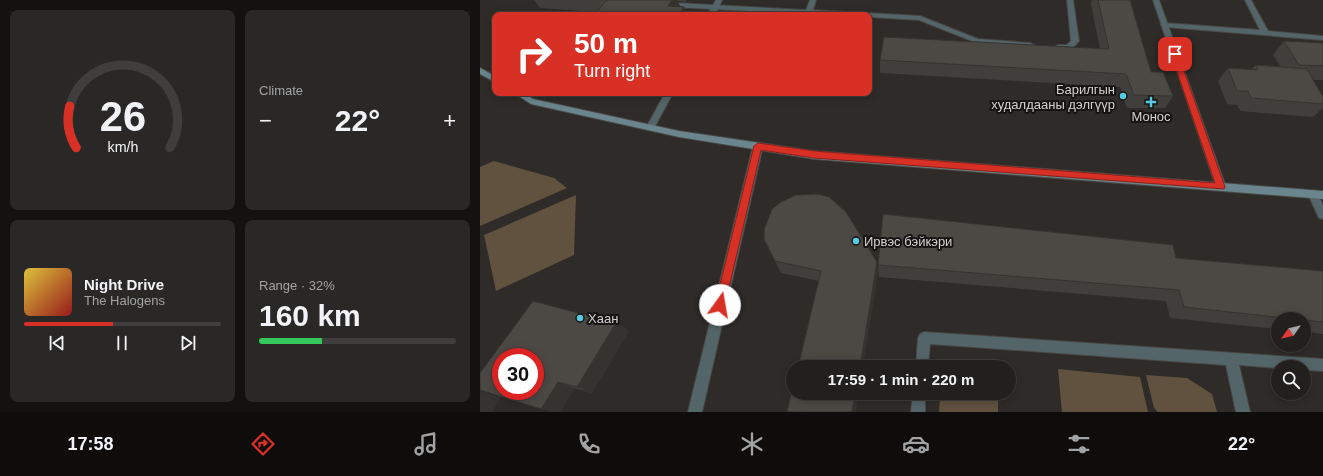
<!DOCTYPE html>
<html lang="en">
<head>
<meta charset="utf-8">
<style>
  body { margin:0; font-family:Arial,sans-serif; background:#2a2827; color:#f1f3f6; height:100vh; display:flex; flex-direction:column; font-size:15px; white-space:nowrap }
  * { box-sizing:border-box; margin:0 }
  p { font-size:13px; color:#a2a3a4 }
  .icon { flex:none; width:22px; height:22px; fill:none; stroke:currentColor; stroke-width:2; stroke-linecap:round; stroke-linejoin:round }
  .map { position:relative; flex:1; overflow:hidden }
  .drawer { display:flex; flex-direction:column; gap:10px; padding:10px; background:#131210; width:480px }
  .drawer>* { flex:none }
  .guide { position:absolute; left:12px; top:12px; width:380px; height:84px; border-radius:8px; box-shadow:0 2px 10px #0003,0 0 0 1px #3f3e3c; background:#d93025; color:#fff; overflow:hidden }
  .needle { width:26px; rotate:236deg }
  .controls { position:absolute; left:791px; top:312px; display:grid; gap:8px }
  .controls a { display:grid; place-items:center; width:40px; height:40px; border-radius:50%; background:#22201e; box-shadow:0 2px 10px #0003,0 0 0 1px #3f3e3c; font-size:20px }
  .speed { position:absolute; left:12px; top:348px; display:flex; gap:8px; font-size:20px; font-weight:700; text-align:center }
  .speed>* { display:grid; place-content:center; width:52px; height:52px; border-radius:50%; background:#22201e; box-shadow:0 2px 10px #0003,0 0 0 1px #3f3e3c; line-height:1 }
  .speed .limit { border:6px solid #d22; background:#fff; color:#111 }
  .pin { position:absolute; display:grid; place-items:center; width:34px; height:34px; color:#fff; margin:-17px; border-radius:8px; box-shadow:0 2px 6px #0006 }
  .me { position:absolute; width:44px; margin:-22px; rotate:13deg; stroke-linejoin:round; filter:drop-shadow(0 0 3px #0008) }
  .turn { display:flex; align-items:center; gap:14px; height:84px; padding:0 16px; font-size:18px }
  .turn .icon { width:52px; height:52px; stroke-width:2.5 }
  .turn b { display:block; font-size:28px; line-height:34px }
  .big { font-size:30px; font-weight:800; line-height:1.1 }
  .drawer .tile { flex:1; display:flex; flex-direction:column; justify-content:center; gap:6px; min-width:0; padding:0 14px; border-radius:8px; background:#2a2827 }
  .drawer .dial { align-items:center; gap:0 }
  .dial svg { height:104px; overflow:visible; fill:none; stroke:#3f3e3c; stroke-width:7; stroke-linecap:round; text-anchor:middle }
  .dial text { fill:#f1f3f6; stroke:none }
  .song { display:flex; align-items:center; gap:12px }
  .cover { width:48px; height:48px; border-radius:6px; background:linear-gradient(135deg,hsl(50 70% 55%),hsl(0 70% 35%)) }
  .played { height:4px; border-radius:2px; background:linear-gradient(90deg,#d93025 45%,#3f3e3c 45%) }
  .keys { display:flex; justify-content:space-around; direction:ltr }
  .heat { display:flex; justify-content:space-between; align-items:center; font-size:22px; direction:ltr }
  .charge { height:6px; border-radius:3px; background:linear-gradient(90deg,#34c759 32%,#3f3e3c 0) }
  .drawer .tiles { flex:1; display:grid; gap:10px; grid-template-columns:repeat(2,1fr) }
  .trip { position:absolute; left:306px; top:360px; width:230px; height:40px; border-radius:20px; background:#22201e; box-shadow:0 2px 10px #0003,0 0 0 1px #3f3e3c; font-weight:800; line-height:40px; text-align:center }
  .menu { display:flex; height:64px; justify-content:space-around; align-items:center; background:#0e0d0c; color:#a2a3a4 }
  .menu .icon { width:28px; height:28px }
  .menu .selected { color:#d93025 }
  .menu b { font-size:18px; color:#f1f3f6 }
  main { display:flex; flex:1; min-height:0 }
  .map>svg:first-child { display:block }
</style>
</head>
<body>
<main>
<section class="drawer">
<div class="tiles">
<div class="tile dial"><svg viewBox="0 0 100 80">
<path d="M14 69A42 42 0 1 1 86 69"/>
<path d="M14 69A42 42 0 0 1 9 37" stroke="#d93025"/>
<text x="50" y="56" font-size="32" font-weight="700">26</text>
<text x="50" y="72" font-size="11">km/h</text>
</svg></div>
<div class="tile"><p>Climate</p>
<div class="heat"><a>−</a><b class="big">22°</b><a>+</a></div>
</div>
<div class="tile">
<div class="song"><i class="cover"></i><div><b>Night Drive</b><p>The Halogens</p></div></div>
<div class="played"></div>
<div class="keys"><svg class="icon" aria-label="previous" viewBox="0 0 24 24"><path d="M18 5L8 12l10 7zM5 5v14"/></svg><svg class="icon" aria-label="pause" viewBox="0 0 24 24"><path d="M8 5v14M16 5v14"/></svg><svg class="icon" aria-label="next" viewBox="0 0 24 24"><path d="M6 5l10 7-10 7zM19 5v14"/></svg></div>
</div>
<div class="tile"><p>Range · 32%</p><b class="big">160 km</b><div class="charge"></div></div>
</div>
</section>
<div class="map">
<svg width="843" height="412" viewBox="0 0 843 412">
  <rect width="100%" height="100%" fill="#2e2b28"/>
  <path fill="#615240" d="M14,161l60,17 13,10 -87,38v-59z
    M96,195l-2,60 -78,36 -12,-56z
    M578,369l82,8 8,35h-86z
    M666,375l41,3 25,16 5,18h-59l-4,-4z
    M460,393h58v19h-59z"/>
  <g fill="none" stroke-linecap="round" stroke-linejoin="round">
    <g stroke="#484643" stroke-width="2">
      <path id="lane" d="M170,0h6l1,2 149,8 4,-10h6l-3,10 107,6 58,23 52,4 4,2 -4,2 -53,-4 -58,-23 -50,-3v-2h-44l-171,-9 -2,-1z
        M587,0h6l6,41c-7,9 -15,14 -25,6l4,-2h9l4,-4z
        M765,0h6l17,31 55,5v4l-158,-13 -4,-2 4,-2 95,7z
        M444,332l399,27v12l-19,-1v-3l-26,1 -39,-3 11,47h-14l-10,-47 -296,-21 -2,23h-12l2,-29 2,-4z
        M433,393h12v19h-14z"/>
    </g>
    <g stroke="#484643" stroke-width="2">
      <path id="street" d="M236,0h6l-7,15h-8z
        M673,0h6l67,187 -2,3h-6l-2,-3z
        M185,93h8l-20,37h-6l-1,-2z
        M278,143l5,3 -61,266h-14l65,-266z
        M833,190l3,1 7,14v14l-4,-1 -11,-24 2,-3z"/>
    </g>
    <g stroke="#484643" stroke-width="2">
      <path id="secondary" d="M0,68l15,8v6l-15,-8z
        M34,93h10l9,6 146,32 135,20 509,40v8l-509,-40 -135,-22 -148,-33z"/>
    </g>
    <use href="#lane" fill="#54656a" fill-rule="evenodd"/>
    <use href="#street" fill="#54656a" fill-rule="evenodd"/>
    <use href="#secondary" fill="#6a858d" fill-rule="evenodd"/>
  </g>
  <path fill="#413f3b" d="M54,0h153l-2,2 -7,-1 2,5 4,1 3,8h-93l3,-3 -57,-4z
    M612,0h38l21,72 22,24 -8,12h-38l-7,-21 -240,-14v-13l220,-11 -9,-45z
    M804,41l39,2v37h-10l10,17v11l-10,9 -73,-6 -3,-6 -10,-1 -9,-23 10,-13 24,1 4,-4 24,1 -7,-11z
    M284,239l113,23 1,12 -59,7 -38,-8z
    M696,258l147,13v63l-19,-2v-13h-26v10l-108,-11 -4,-17 -287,-24 -1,-12z
    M136,323l13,8 -37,62 -18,-5 -14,24h-8l-72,-22z"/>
  <path fill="#353330" d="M192,0h5l4,9 -13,-3z
    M204,7l3,8h-9z
    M397,262l1,12 -15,93h-3z
    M136,323l13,8 -37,62 -15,-6z
    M78,382l16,6 -14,24h-8l-11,-3z
    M0,391l21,6 -9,15h-12z
    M375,393h4l-3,19h-4z"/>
  <path fill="#4c4945" stroke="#353330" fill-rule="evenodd" d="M127,0h65l-4,6 16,1 -6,8h-84z
    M618,0h32l21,72h12l10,24 -39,-1 -8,-21 -246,-14 4,-23 225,12z
    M804,41l39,2v23l-24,-1z
    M776,65l51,4 16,28v7l-72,-6 -3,-7h-11l-9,-23 30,2z
    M338,194l11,3 17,15 31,50 -17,105h-62l23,-96 -46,-10 -11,-22v-9l8,-21 9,-7 15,-7z
    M403,214l290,31 3,13 147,13v51l-19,-2v-1h-10l-110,-12 -5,-17 -301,-25z
    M53,301l83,22 -39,64 -19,-5 -17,27 -61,-19v-17zM21,357h34v34h-34z
    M313,386v7h62l-3,19h-65z"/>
  <path fill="#d93025" stroke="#8d1f18" d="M695,52l3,2 47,133 -1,2 -410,-31 -53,-8 -36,155 -1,3 -4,2 -4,-2 -1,-3 39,-159 4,-3 56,8 401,32 -44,-129z"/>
  <g fill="#57c9e2" stroke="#151412" stroke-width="1.5">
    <circle cx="643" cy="96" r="4"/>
    <path d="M669 96h4v4h4v4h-4v4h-4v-4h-4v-4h4z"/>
    <circle cx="376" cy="241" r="4"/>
    <circle cx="100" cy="318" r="4"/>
  </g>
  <g text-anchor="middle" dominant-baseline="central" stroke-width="4" stroke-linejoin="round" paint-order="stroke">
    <g font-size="13" fill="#d3d1cf" stroke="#151412" text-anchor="start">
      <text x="635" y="89" text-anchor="end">Барилгын<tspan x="635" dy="15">худалдааны дэлгүүр</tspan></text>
      <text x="671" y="116" text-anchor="middle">Монос</text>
      <text x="384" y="241">Ирвэс бэйкэри</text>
      <text x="108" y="318">Хаан</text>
    </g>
  </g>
</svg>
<div class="controls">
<a><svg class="needle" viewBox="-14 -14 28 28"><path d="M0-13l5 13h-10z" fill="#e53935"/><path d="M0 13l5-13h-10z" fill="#a2a3a4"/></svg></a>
<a><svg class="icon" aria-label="search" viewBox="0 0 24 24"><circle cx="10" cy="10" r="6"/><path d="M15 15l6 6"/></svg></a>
</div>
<div class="speed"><div class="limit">30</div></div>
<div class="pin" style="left:695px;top:54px;background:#d93025"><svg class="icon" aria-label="arrive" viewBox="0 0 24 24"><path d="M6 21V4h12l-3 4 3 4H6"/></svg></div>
<svg class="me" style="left:240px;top:305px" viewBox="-20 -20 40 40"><circle r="19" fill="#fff"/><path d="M0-13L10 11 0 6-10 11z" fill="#d93025"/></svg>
<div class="trip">17:59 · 1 min · 220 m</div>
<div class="guide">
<div class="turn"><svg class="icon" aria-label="right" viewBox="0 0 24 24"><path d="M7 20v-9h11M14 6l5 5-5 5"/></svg><div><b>50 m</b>Turn right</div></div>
</div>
</div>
</main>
<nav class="menu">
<b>17:58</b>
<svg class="icon selected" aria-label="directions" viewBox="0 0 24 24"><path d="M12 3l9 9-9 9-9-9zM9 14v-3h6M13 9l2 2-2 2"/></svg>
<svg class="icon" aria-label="music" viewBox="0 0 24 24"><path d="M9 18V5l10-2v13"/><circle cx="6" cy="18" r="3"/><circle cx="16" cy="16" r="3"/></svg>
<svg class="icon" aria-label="phone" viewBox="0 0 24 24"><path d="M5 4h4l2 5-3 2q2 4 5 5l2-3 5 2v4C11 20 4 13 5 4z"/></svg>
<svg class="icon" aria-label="climate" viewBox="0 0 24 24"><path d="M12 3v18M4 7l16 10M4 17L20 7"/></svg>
<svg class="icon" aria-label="car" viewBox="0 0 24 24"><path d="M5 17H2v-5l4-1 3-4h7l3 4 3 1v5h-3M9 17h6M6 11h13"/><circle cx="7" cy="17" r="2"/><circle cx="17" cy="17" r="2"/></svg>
<svg class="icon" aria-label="filters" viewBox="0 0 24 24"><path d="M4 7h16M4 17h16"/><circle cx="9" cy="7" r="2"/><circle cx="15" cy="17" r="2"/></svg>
<b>22°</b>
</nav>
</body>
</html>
